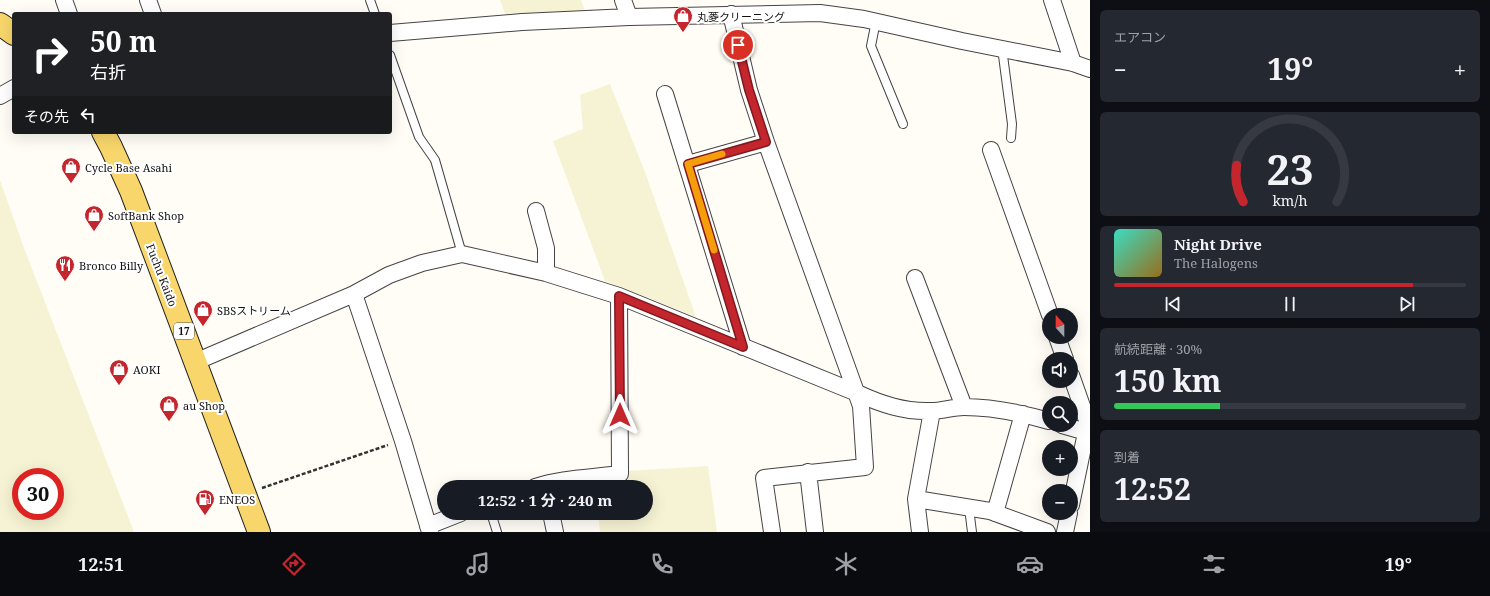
<!DOCTYPE html>
<html lang="ja">
<head>
<meta charset="utf-8">
<style>
  body { margin:0; font-family:"Noto Serif","Noto Sans JP",serif; background:#242831; color:#f1f3f6; height:100vh; display:flex; flex-direction:column; font-size:15px; white-space:nowrap }
  * { box-sizing:border-box; margin:0 }
  p { font-size:13px; color:#9ea1a6 }
  .icon { flex:none; width:22px; height:22px; fill:none; stroke:currentColor; stroke-width:2; stroke-linecap:round; stroke-linejoin:round }
  .map { position:relative; flex:1; overflow:hidden }
  .panel { display:flex; flex-direction:column; gap:10px; padding:10px; background:#0d0f14; width:400px }
  .panel>* { flex:none }
  .guide { position:absolute; left:12px; top:12px; width:380px; height:122px; border-radius:4px; box-shadow:0 4px 16px #0002; background:#202124; color:#fff; overflow:hidden }
  .needle { width:26px; rotate:339deg }
  .fabs { position:absolute; left:1042px; top:308px; display:grid; gap:8px }
  .fabs a { display:grid; place-items:center; width:36px; height:36px; border-radius:50%; background:#171b24; box-shadow:0 4px 16px #0002; font-size:20px }
  .speed { position:absolute; left:12px; top:468px; display:flex; gap:8px; font-size:20px; font-weight:700; text-align:center }
  .speed>* { display:grid; place-content:center; width:52px; height:52px; border-radius:50%; background:#171b24; box-shadow:0 4px 16px #0002; line-height:1 }
  .speed .limit { border:6px solid #d22; background:#fff; color:#111 }
  .pin { position:absolute; display:grid; place-items:center; width:34px; height:34px; color:#fff; margin:-17px; border:2px solid #fff; border-radius:50%; box-shadow:0 1px 4px #0007 }
  .me { position:absolute; width:44px; margin:-22px; rotate:0deg; stroke-linejoin:round; filter:drop-shadow(0 0 3px #0008) }
  .turn { display:flex; align-items:center; gap:14px; height:84px; padding:0 12px; font-size:18px }
  .turn .icon { width:52px; height:52px; stroke-width:2.5 }
  .turn b { display:block; font-size:28px; line-height:34px }
  .then { display:flex; align-items:center; height:38px; padding:0 12px; background:#0003; gap:8px; font-size:15px }
  .big { font-size:30px; font-weight:700; line-height:1.1 }
  .panel .card { flex:1; display:flex; flex-direction:column; justify-content:center; gap:6px; min-width:0; padding:0 14px; border-radius:6px; background:#242831 }
  .panel .dial { align-items:center; gap:0 }
  .dial svg { height:104px; overflow:visible; fill:none; stroke:#363941; stroke-width:7; stroke-linecap:round; text-anchor:middle }
  .dial text { fill:#f1f3f6; stroke:none }
  .song { display:flex; align-items:center; gap:12px }
  .cover { width:48px; height:48px; border-radius:6px; background:linear-gradient(135deg,hsl(170 70% 55%),hsl(40 70% 35%)) }
  .played { height:4px; border-radius:2px; background:linear-gradient(90deg,#c4262e 85%,#363941 85%) }
  .keys { display:flex; justify-content:space-around; direction:ltr }
  .heat { display:flex; justify-content:space-between; align-items:center; font-size:22px; direction:ltr }
  .charge { height:6px; border-radius:3px; background:linear-gradient(90deg,#34c759 30%,#363941 0) }
  .trip { position:absolute; left:437px; top:480px; width:216px; height:40px; border-radius:20px; background:#171b24; box-shadow:0 4px 16px #0002; font-weight:700; line-height:40px; text-align:center }
  .tabs { display:flex; height:64px; justify-content:space-around; align-items:center; background:#090b0e; color:#9ea1a6 }
  .tabs .icon { width:28px; height:28px }
  .tabs .active { color:#c4262e }
  .tabs b { font-size:18px; color:#f1f3f6 }
  main { display:flex; flex:1; min-height:0 }
  .map>svg:first-child { display:block }
</style>
</head>
<body>
<main>
<div class="map">
<svg width="1090" height="532" viewBox="0 0 1090 532">
  <rect width="100%" height="100%" fill="#fffdf5"/>
  <path fill="#f6f3d4" fill-rule="evenodd" d="M500,0h81l5,13 -79,6z
    M610,84l35,88 51,145 -91,-36 -52,-140 30,-12 -3,-34z
    M0,180l24,68 110,284h-134zM21,477h34v34h-34z
    M708,466l9,66h-117l-2,-19h48v-26h-51l-1,-4 32,-4 1,-8z"/>
  <g fill="none" stroke-linecap="round" stroke-linejoin="round">
    <g stroke="#444" stroke-width="10">
      <path id="service" d="M370,0l5,14
        M876,21l-5,25 32,78
        M1002,48l10,76 -1,14
        M390,55l29,82 16,23 27,94
        M969,508l3,24
        M491,513l6,19"/>
    </g>
    <g stroke="#444" stroke-width="18">
      <path id="minor" d="M64,0l5,14
        M148,0l5,14
        M623,0l6,17
        M1052,0l21,63
        M731,14l18,76 17,52 95,264 4,61 -101,11 8,54
        M390,33l132,-11 107,-5 191,-4 44,6 98,22 111,22 17,6
        M665,94l78,253
        M0,96l14,-8
        M991,150l59,165
        M688,164l78,-22
        M536,211l10,37v25
        M915,278l49,129
        M354,294l49,147 27,91
        M1057,337l8,22
        M195,362l159,-68 35,-19 33,-12 40,-9 84,19 73,23 238,97c24,11 47,19 74,18 11,0 22,-4 33,-4 29,0 57,6 85,14
        M1071,375l17,48 -17,82
        M1062,425l28,8
        M808,472l7,60
        M535,487c27,-9 57,-9 85,-13l-1,-178
        M916,499l74,12 57,21
        M551,513l4,19
        M995,513l28,-99
        M428,526l33,-13
        M920,532l-4,-33 16,-88
        M1065,532l4,-19"/>
    </g>
    <g stroke="#222" stroke-width="24">
      <path id="primary" d="M0,24l14,10
        M103,132l8,15 20,44 128,341"/>
    </g>
    <path stroke="#333" stroke-width="2.5" stroke-dasharray="4 2" stroke-linecap="butt" d="M262,488l126,-43"/>
    <use href="#service" stroke="#fff" stroke-width="8"/>
    <use href="#minor" stroke="#fff" stroke-width="16"/>
    <use href="#primary" stroke="#f9d66b" stroke-width="22"/>
  </g>
  <g fill="none" stroke-linecap="round" stroke-linejoin="round">
    <g stroke="#7f191e" stroke-width="10">
      <path id="route" d="M620,415l-1,-119 124,51 -55,-183 78,-22 -17,-52 -11,-45"/>
    </g>
    <use href="#route" stroke="#c4262e" stroke-width="7"/>
    <path stroke="#f59e0b" stroke-width="7" d="M714,250l-26,-86 34,-10"/>
  </g>
  <defs>
    <g id="shop-pin" transform="scale(1)"><path d="M0 17L-7.5 6A9.5 9.5 0 1 1 7.5 6Z" fill="#c4262e" stroke="#fff"/><path d="M-5-2.5h2.3a2.7 3.5 0 0 1 5.4 0H5L5.5 6h-11ZM-1.5-2.5h3a1.5 2.3 0 0 0-3 0Z" fill="#fff"/></g>
    <g id="restaurant-pin" transform="scale(1)"><path d="M0 17L-7.5 6A9.5 9.5 0 1 1 7.5 6Z" fill="#c4262e" stroke="#fff"/><path d="M-5-6h1v4h1v-4h1v4h1v-4h1v5L-1.5 .5V6h-2V.5L-5-1ZM5-6V6H3V1.5H1.5Q1.5-4 5-6Z" fill="#fff"/></g>
    <g id="fuel-pin" transform="scale(1)"><path d="M0 17L-7.5 6A9.5 9.5 0 1 1 7.5 6Z" fill="#c4262e" stroke="#fff"/><path d="M-5.5-6h7V0h2V4h1.3V-2.5L3-4.5l.8-.8L6-3V5H2.5V1h-1V6h-7ZM-4.2-4.7v3.2H.2V-4.7Z" fill="#fff"/></g>
  </defs>
  <g fill-rule="evenodd">
    <use href="#shop-pin" x="683" y="16"/>
    <use href="#shop-pin" x="71" y="167"/>
    <use href="#shop-pin" x="94" y="215"/>
    <use href="#restaurant-pin" x="65" y="265"/>
    <use href="#shop-pin" x="203" y="310"/>
    <use href="#shop-pin" x="119" y="369"/>
    <use href="#shop-pin" x="169" y="405"/>
    <use href="#fuel-pin" x="205" y="499"/>
  </g>
  <g text-anchor="middle" dominant-baseline="central" stroke-width="4" stroke-linejoin="round" paint-order="stroke">
    <rect fill="#fff" stroke="#585858" stroke-width="1" x="174" y="323" width="20" height="16" rx="3"/>
    <g font-size="10" font-weight="bold" fill="#111">
      <text x="184" y="331">17</text>
    </g>
    <g font-size="11" fill="#111" stroke="#fff" text-anchor="start">
      <text x="697" y="16">丸菱クリーニング</text>
      <text x="85" y="167">Cycle Base Asahi</text>
      <text x="108" y="215">SoftBank Shop</text>
      <text x="79" y="265">Bronco Billy</text>
      <text x="217" y="310">SBSストリーム</text>
      <text x="133" y="369">AOKI</text>
      <text x="183" y="405">au Shop</text>
      <text x="219" y="499">ENEOS</text>
    </g>
    <g font-size="11" fill="#111" stroke="#fff">
      <text transform="translate(162 275) rotate(69)">Fuchu Kaido</text>
    </g>
  </g>
</svg>
<div class="fabs">
<a><svg class="needle" viewBox="-14 -14 28 28"><path d="M0-13l5 13h-10z" fill="#e53935"/><path d="M0 13l5-13h-10z" fill="#9ea1a6"/></svg></a>
<a><svg class="icon" aria-label="sound" viewBox="0 0 24 24"><path d="M4 9h4l5-4v14l-5-4H4zM17 9q2 3 0 6"/></svg></a>
<a><svg class="icon" aria-label="search" viewBox="0 0 24 24"><circle cx="10" cy="10" r="6"/><path d="M15 15l6 6"/></svg></a>
<a>+</a>
<a>−</a>
</div>
<div class="speed"><div class="limit">30</div></div>
<div class="pin" style="left:738px;top:45px;background:#d93025"><svg class="icon" aria-label="arrive" viewBox="0 0 24 24"><path d="M6 21V4h12l-3 4 3 4H6"/></svg></div>
<svg class="me" style="left:620px;top:415px" viewBox="-20 -20 40 40"><path d="M0-17L14 15 0 8-14 15z" fill="#c4262e" stroke="#fff" stroke-width="4"/></svg>
<div class="trip">12:52 · 1 分 · 240 m</div>
<div class="guide">
<div class="turn"><svg class="icon" aria-label="right" viewBox="0 0 24 24"><path d="M7 20v-9h11M14 6l5 5-5 5"/></svg><div><b>50 m</b>右折</div></div>
<div class="then">その先<svg class="icon" aria-label="left" viewBox="0 0 24 24"><path d="M17 20v-9H6M10 6l-5 5 5 5"/></svg></div>
</div>
</div>
<section class="panel">
<div class="card"><p>エアコン</p>
<div class="heat"><a>−</a><b class="big">19°</b><a>+</a></div>
</div>
<div class="card dial"><svg viewBox="0 0 100 80">
<path d="M14 69A42 42 0 1 1 86 69"/>
<path d="M14 69A42 42 0 0 1 9 41" stroke="#c4262e"/>
<text x="50" y="56" font-size="32" font-weight="700">23</text>
<text x="50" y="72" font-size="11">km/h</text>
</svg></div>
<div class="card">
<div class="song"><i class="cover"></i><div><b>Night Drive</b><p>The Halogens</p></div></div>
<div class="played"></div>
<div class="keys"><svg class="icon" aria-label="previous" viewBox="0 0 24 24"><path d="M18 5L8 12l10 7zM5 5v14"/></svg><svg class="icon" aria-label="pause" viewBox="0 0 24 24"><path d="M8 5v14M16 5v14"/></svg><svg class="icon" aria-label="next" viewBox="0 0 24 24"><path d="M6 5l10 7-10 7zM19 5v14"/></svg></div>
</div>
<div class="card"><p>航続距離 · 30%</p><b class="big">150 km</b><div class="charge"></div></div>
<div class="card"><p>到着</p><b class="big">12:52</b></div>
</section>
</main>
<nav class="tabs">
<b>12:51</b>
<svg class="icon active" aria-label="directions" viewBox="0 0 24 24"><path d="M12 3l9 9-9 9-9-9zM9 14v-3h6M13 9l2 2-2 2"/></svg>
<svg class="icon" aria-label="music" viewBox="0 0 24 24"><path d="M9 18V5l10-2v13"/><circle cx="6" cy="18" r="3"/><circle cx="16" cy="16" r="3"/></svg>
<svg class="icon" aria-label="phone" viewBox="0 0 24 24"><path d="M5 4h4l2 5-3 2q2 4 5 5l2-3 5 2v4C11 20 4 13 5 4z"/></svg>
<svg class="icon" aria-label="climate" viewBox="0 0 24 24"><path d="M12 3v18M4 7l16 10M4 17L20 7"/></svg>
<svg class="icon" aria-label="car" viewBox="0 0 24 24"><path d="M5 17H2v-5l4-1 3-4h7l3 4 3 1v5h-3M9 17h6M6 11h13"/><circle cx="7" cy="17" r="2"/><circle cx="17" cy="17" r="2"/></svg>
<svg class="icon" aria-label="filters" viewBox="0 0 24 24"><path d="M4 7h16M4 17h16"/><circle cx="9" cy="7" r="2"/><circle cx="15" cy="17" r="2"/></svg>
<b>19°</b>
</nav>
</body>
</html>
